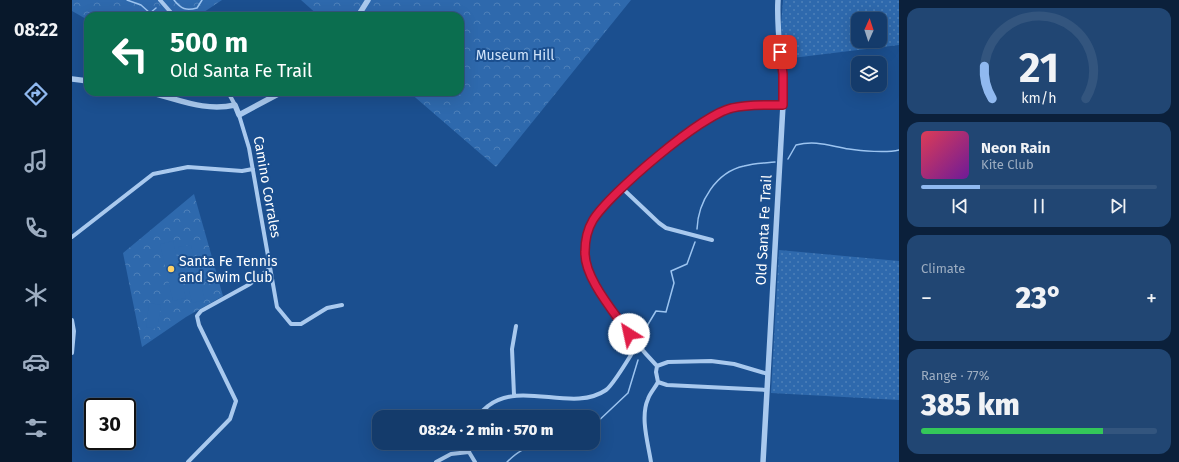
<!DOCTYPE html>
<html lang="en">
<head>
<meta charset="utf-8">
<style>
  body { margin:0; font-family:"Fira Sans",sans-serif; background:#214673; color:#f1f3f6; height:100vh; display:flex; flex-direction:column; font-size:15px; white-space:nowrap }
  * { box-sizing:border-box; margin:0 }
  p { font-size:13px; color:#9dadc1 }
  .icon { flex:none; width:22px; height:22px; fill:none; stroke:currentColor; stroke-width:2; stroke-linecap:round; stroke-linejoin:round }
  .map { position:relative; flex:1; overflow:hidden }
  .details { display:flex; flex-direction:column; gap:8px; padding:8px; background:#0b203b; width:280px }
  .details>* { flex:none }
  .guide { position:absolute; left:12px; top:12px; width:380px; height:84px; border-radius:12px; box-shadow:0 4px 16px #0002,0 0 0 1px #33557e; background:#0b6e4f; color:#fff; overflow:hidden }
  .needle { width:26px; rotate:3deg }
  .controls { position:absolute; left:779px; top:12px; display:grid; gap:8px }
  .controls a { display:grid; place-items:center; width:36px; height:36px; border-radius:8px; background:#143b6b; box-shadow:0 4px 16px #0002,0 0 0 1px #33557e; font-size:20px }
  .speed { position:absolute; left:12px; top:398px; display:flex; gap:8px; font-size:20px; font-weight:700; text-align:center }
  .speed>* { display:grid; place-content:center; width:52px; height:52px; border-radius:50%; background:#143b6b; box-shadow:0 4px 16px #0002,0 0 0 1px #33557e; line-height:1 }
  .speed .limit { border:2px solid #111; border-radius:6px; background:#fff; color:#111 }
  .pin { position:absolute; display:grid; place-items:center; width:34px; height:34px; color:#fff; margin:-17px; border-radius:8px; box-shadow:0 2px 6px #0006 }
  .me { position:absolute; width:44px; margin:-22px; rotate:325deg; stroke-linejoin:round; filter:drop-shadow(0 0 3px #0008) }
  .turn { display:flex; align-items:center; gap:14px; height:84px; padding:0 20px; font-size:18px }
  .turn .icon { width:52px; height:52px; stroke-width:2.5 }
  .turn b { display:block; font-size:28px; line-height:34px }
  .big { font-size:30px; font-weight:800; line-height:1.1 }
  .details .widget { flex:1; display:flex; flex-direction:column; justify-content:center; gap:6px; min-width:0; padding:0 14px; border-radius:12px; background:#214673 }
  .details .dial { align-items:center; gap:0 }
  .dial svg { height:104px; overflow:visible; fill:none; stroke:#33557e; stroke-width:7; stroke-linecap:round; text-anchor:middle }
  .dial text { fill:#f1f3f6; stroke:none }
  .song { display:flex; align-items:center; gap:12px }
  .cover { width:48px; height:48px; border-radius:6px; background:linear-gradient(135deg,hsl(350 70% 55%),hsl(280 70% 35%)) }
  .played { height:4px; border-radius:2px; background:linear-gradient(90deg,#90b9f0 25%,#33557e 25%) }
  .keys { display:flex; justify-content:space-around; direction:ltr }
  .heat { display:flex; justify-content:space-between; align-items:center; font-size:22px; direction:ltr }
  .charge { height:6px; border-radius:3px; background:linear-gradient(90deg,#34c759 77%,#33557e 0) }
  .trip { position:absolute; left:300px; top:410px; width:228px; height:40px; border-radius:12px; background:#143b6b; box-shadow:0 4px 16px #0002,0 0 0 1px #33557e; font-weight:800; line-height:40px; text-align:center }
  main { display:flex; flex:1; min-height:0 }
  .dock { display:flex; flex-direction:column; width:72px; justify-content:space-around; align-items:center; background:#08182b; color:#9dadc1 }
  .dock .icon { width:28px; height:28px }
  .dock .current { color:#90b9f0 }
  .dock b { font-size:18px; color:#f1f3f6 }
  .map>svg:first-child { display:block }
</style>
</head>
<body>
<main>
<nav class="dock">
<b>08:22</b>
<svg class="icon current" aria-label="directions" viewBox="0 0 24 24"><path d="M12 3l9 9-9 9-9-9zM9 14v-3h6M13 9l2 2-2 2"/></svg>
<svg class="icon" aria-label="music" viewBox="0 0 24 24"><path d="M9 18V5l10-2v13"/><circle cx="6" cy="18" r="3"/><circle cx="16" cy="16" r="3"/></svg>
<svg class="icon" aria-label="phone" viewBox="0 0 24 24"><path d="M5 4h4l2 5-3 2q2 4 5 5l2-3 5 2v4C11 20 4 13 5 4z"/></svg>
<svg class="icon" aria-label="climate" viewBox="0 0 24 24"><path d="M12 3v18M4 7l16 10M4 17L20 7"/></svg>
<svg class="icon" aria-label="car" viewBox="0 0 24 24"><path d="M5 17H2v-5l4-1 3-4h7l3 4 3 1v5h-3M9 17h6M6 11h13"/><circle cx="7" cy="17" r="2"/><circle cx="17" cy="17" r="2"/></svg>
<svg class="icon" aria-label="filters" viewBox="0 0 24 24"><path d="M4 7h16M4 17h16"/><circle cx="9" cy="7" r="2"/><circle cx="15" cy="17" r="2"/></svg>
</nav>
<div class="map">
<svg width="827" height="462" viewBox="0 0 827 462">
  <defs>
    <pattern id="grass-dots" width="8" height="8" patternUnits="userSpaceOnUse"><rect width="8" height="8" fill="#2e69ad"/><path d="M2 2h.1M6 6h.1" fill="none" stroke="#4d80b9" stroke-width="1.8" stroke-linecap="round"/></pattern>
    <pattern id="park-crowns" width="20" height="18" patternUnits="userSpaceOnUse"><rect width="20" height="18" fill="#2e69ad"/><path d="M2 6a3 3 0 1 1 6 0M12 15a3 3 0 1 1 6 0" fill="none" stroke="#4d80b9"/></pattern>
  </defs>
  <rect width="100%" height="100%" fill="#1b4f8f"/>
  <path fill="url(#grass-dots)" fill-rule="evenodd" d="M711,0h116v45l-115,14 -3,-34zM786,19h22v22h-22z
    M707,250l120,11v139l-128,-7z"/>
  <path fill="url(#park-crowns)" d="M0,0h150l-24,16h-110v4l-16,-9z
    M229,0h330l-135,167 -87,-75h51v-76h-141z
    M122,194l29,102 -37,21 -44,30 -19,-94z"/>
  <path fill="#2e69ad" d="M101,241l6,25 -13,3 -6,-25z
    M119,245l6,26 -12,3 -7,-27z
    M137,250l7,25 -13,3 -7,-25z
    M107,272l7,26 -13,3 -6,-26z
    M126,274l7,26 -13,3 -6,-26z
    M77,303l12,2 -4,24 -11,-2z"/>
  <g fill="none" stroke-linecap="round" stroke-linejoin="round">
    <path stroke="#9cc4f0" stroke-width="1.5" d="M55,0l14,5 9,8 6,-5
      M102,0c7,9 12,11 23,8l5,-8
      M716,159l8,-14c20,-5 34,1 53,4 12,2 38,4 50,1
      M625,229c1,-27 19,-57 47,-63 10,-3 21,-3 31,-4
      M572,342l3,-16 9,-15 10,1 8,-29 -3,-12 16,-7 8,-22
      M521,426l35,-33 10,-33
      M435,462c9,-9 20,-17 33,-17 15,-1 10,6 28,-2"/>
    <path stroke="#a9c9ee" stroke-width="4" d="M88,0l14,16
      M156,92l7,13
      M167,115l10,33 28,159 14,17h10l26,-16 15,-3
      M550,188l37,35 7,5 46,12
      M0,237l81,-63 35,-7 54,4 11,-2
      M0,320l2,11 -2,22
      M585,366c-21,-22 -73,-84 -73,-114 1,-11 3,-22 9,-32 16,-27 108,-105 139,-112 16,-4 34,-3 51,-3
      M695,390l-100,-5 -9,-3 -2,-10 1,-6 11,-4 43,-1 23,3 34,10
      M442,395l-2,-46 4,-23
      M405,417c3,-5 7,-7 11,-11 33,-26 85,7 118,-16 7,-5 25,-35 31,-45
      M398,443l-1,9 6,10
      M116,462l42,-43 6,-18 -37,-76 -2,-9 4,-5 49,-27 19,-15
      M364,462l15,-8 18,-2
      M579,462c-3,-19 -11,-45 -3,-63 2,-6 7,-11 10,-17"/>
    <path stroke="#a9c9ee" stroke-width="5.5" d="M286,16l10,-16
      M0,79l16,2
      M76,92c31,7 56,20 87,13l4,10 43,-23
      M691,462l20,-357c1,-35 -7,-69 -5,-105"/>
  </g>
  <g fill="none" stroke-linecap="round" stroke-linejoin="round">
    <g stroke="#92132f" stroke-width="10">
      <path id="route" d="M557,334c-14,-21 -45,-56 -44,-82 0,-11 2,-22 8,-32 17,-27 108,-105 139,-112 16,-4 34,-3 51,-3v-31l-3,-22"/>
    </g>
    <use href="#route" stroke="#e11d48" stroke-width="7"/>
  </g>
  <circle fill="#ffd166" stroke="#1b4f8f" stroke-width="1.5" cx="99" cy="269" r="4"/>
  <g text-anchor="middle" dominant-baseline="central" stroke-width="4" stroke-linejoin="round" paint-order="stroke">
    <g font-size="14" fill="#cfe3fa" stroke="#1b4f8f">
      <text x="443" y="55">Museum Hill</text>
    </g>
    <g font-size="14" fill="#fff" stroke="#1b4f8f">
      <text transform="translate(195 187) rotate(80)">Camino Corrales</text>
      <text transform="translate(692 230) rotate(-87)">Old Santa Fe Trail</text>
    </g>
    <g font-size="14" fill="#fff" stroke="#1b4f8f" text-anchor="start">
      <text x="107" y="261">Santa Fe Tennis<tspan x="107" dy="16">and Swim Club</tspan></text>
    </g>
  </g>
</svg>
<div class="controls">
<a><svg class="needle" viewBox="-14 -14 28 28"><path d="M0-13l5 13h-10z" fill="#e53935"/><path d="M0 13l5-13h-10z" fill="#9dadc1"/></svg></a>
<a><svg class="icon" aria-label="layers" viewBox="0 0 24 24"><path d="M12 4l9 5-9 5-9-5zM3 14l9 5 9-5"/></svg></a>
</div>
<div class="speed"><div class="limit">30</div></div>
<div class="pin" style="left:708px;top:52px;background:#d93025"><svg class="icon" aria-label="arrive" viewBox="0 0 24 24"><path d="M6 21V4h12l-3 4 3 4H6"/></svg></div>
<svg class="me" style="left:557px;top:334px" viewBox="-20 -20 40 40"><circle r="19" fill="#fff"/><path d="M0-13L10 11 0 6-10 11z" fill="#e11d48"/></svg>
<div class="trip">08:24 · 2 min · 570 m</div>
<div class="guide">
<div class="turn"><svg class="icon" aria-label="left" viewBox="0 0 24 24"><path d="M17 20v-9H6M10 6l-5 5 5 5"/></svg><div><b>500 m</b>Old Santa Fe Trail</div></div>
</div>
</div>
<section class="details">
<div class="widget dial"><svg viewBox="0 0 100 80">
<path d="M14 69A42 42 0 1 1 86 69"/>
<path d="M14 69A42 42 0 0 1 8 44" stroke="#90b9f0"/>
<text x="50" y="56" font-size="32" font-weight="700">21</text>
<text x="50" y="72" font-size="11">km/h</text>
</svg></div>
<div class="widget">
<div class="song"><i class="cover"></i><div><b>Neon Rain</b><p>Kite Club</p></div></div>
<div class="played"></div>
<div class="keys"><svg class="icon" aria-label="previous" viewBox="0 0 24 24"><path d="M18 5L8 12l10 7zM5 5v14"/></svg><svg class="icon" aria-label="pause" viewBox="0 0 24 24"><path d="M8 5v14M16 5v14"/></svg><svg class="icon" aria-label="next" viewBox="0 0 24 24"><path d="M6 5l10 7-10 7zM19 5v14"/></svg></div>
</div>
<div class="widget"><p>Climate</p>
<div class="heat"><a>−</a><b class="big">23°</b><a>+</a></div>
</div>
<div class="widget"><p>Range · 77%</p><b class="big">385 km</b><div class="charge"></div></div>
</section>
</main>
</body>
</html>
